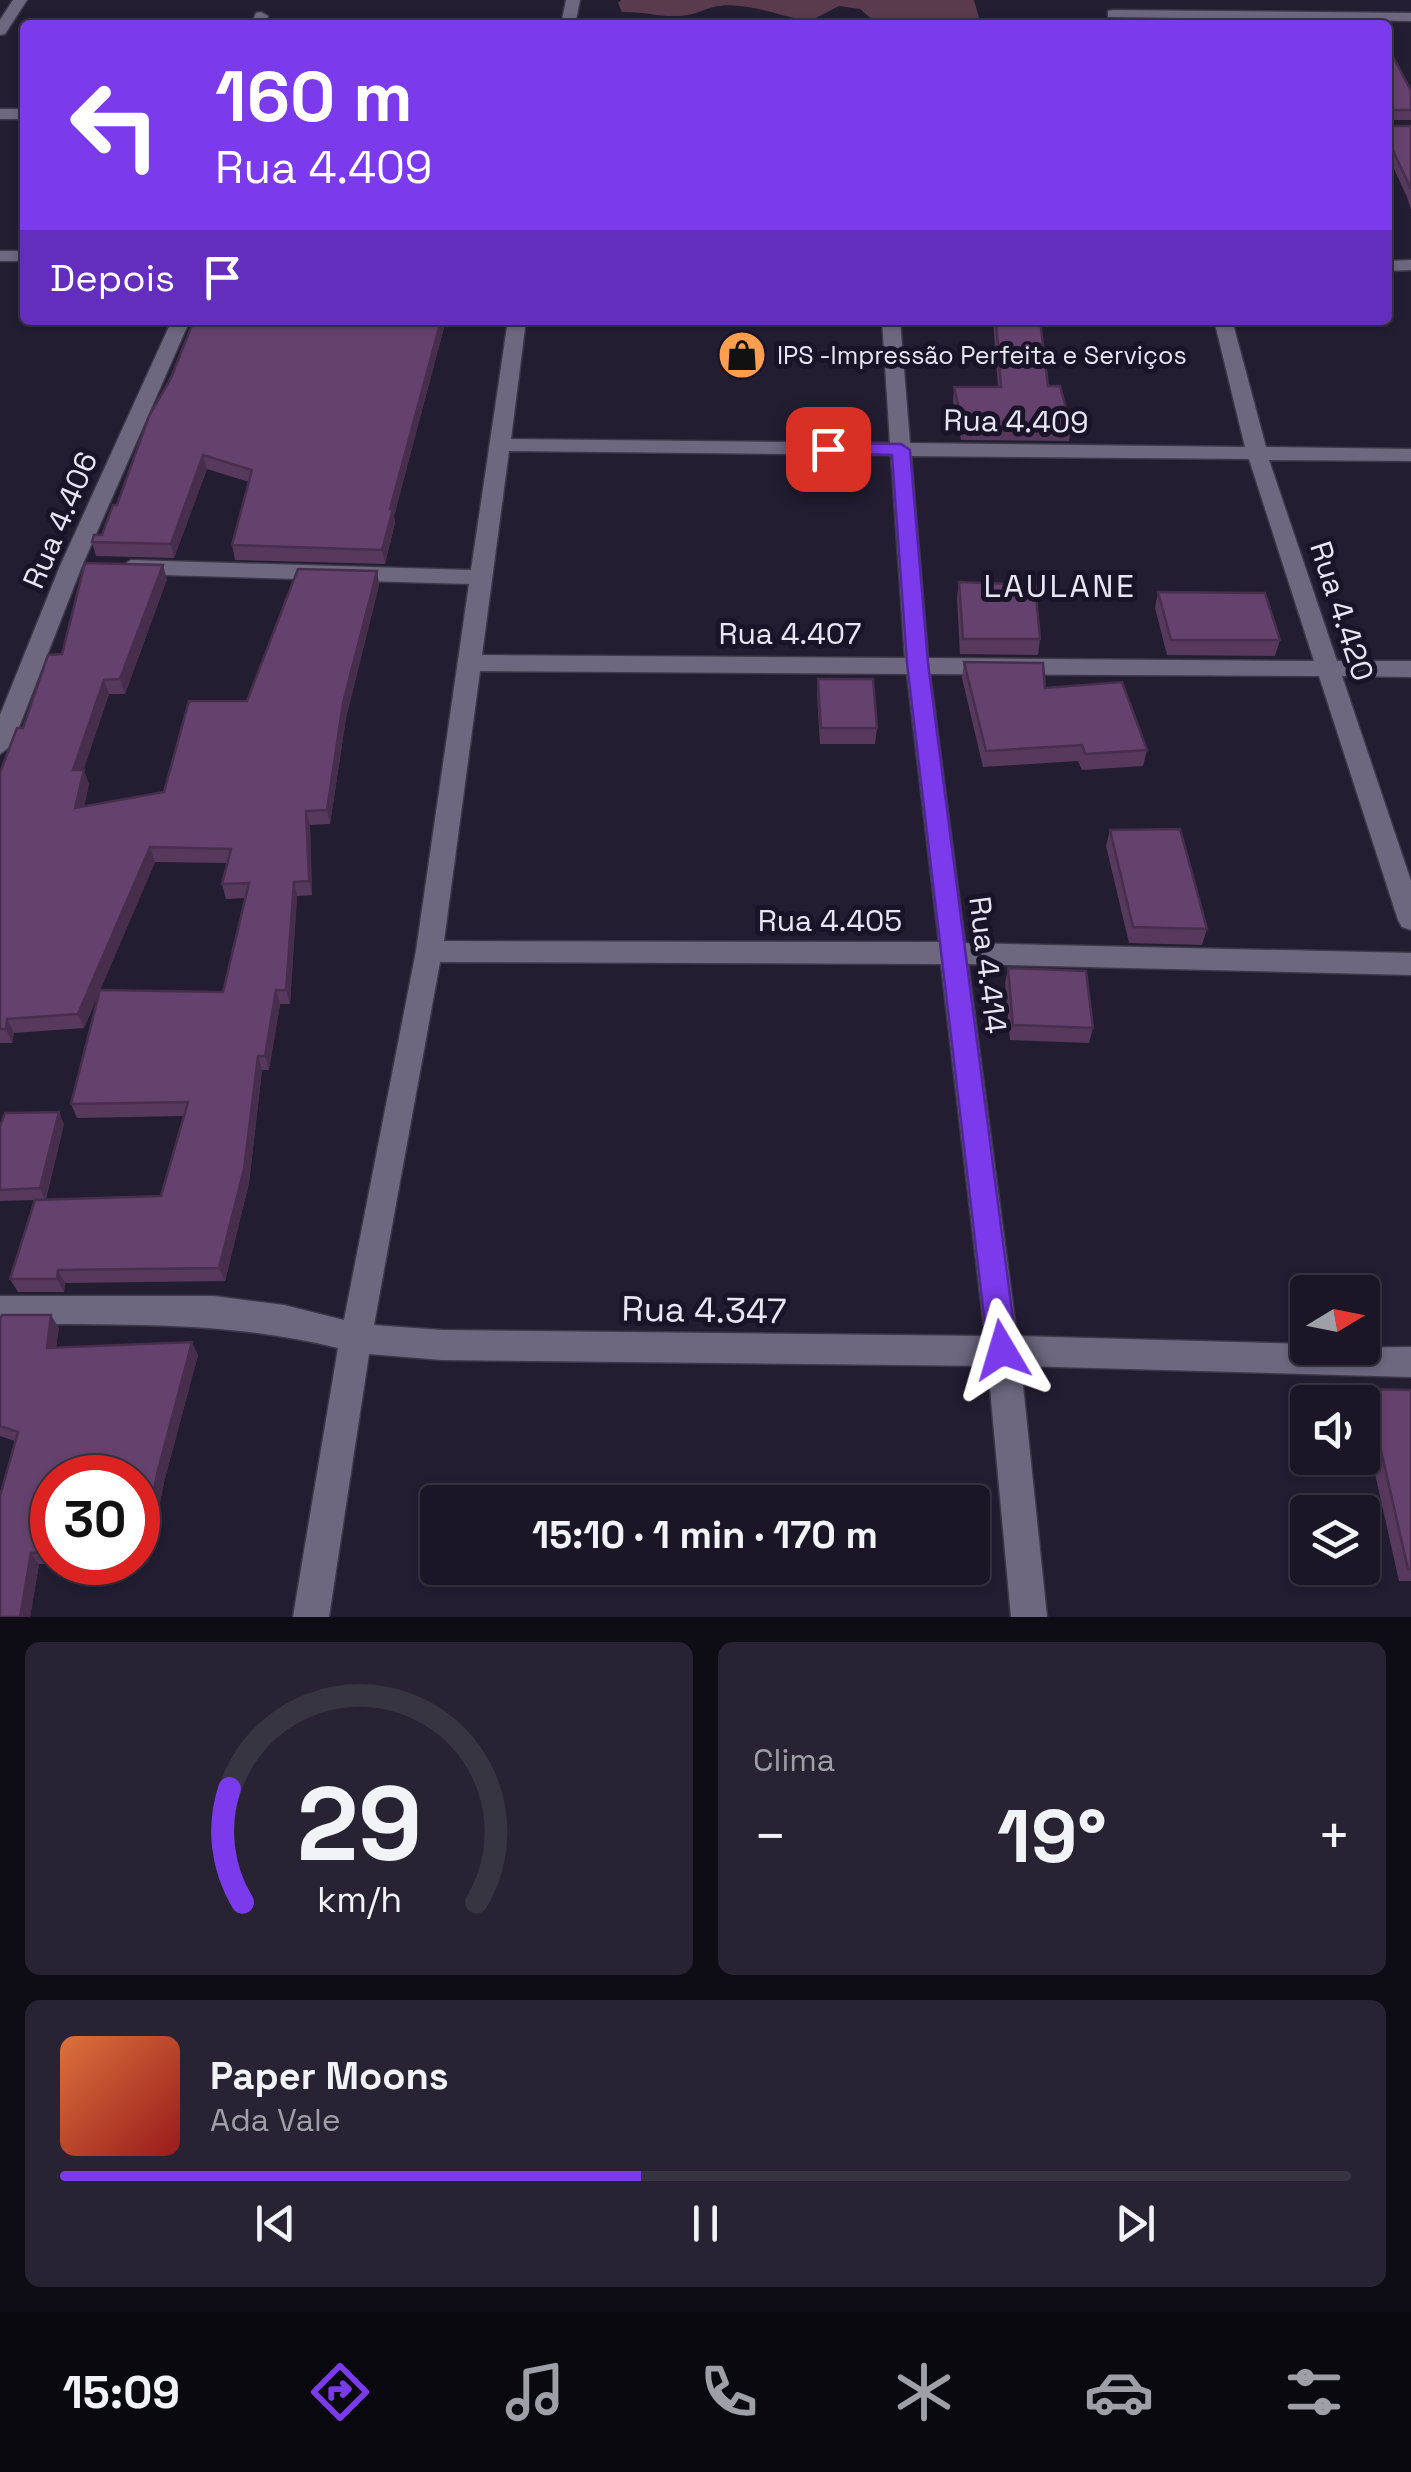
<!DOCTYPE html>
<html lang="pt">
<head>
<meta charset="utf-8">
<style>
  body { margin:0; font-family:"Space Grotesk",sans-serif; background:#272332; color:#f1f3f6; height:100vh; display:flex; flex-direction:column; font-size:38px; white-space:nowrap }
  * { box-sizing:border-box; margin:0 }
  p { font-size:32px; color:#9f9fa7 }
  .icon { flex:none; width:55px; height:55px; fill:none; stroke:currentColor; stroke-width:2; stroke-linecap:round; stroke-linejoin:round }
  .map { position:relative; height:1617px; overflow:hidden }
  .side { display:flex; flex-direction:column; gap:25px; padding:25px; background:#0e0c15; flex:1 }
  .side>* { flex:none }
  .top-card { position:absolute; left:20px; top:20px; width:1372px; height:305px; border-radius:10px; box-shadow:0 2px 8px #0004,0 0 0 2px #383543; background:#7c3aed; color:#fff; overflow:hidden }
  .needle { width:65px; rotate:80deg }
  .buttons { position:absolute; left:1290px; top:1275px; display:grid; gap:20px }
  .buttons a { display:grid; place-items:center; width:90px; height:90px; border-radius:10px; background:#1a1626; box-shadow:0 2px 8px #0004,0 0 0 2px #383543; font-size:50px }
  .speed { position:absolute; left:30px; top:1455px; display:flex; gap:20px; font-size:50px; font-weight:700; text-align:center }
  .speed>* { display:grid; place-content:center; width:130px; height:130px; border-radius:50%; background:#1a1626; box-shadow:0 2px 8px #0004,0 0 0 2px #383543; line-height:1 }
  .speed .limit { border:15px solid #d22; background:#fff; color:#111 }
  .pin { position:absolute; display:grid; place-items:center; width:85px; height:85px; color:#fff; margin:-42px; border-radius:20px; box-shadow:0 5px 15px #0006 }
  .me { position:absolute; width:110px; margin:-55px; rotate:353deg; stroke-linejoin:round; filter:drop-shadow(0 0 8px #0008) }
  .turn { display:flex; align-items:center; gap:35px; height:210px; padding:0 30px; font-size:45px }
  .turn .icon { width:130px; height:130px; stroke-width:2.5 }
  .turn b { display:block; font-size:70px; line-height:85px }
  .then { display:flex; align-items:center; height:95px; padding:0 30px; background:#0003; gap:20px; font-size:38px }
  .big { font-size:75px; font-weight:700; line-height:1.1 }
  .side .tile { flex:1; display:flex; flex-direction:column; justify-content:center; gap:15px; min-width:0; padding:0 35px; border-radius:15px; background:#272332 }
  .side .dial { align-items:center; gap:0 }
  .dial svg { height:260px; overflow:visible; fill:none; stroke:#383543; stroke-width:7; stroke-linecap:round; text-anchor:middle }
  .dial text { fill:#f1f3f6; stroke:none }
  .song { display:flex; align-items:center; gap:30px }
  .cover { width:120px; height:120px; border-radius:15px; background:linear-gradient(135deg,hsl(20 70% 55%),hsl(0 70% 35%)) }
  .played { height:10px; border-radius:5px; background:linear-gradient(90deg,#7c3aed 45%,#383543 45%) }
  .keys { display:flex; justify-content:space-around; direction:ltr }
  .heat { display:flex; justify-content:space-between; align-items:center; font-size:55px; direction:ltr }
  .side .tiles { flex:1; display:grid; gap:25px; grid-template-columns:1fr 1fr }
  .tile:last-child { grid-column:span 2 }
  .trip { position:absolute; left:420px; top:1485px; width:570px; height:100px; border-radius:10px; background:#1a1626; box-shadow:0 2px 8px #0004,0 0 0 2px #383543; font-weight:700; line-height:100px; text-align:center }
  .menu { display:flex; height:160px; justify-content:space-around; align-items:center; background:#0a090f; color:#9f9fa7 }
  .menu .icon { width:70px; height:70px }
  .menu .on { color:#7c3aed }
  .menu b { font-size:45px; color:#f1f3f6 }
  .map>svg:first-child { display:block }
</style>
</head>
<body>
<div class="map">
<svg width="1411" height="1617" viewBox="0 0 1411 1617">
  <rect width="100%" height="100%" fill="#231d32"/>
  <path fill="#5a3b4d" d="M621,0h353l7,25h-91l-16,-4 -14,-12 -21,-3 -29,15c-24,-3 -46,-13 -70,-15 -32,-4 -36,9 -62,10 -19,1 -36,-5 -56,-4l-4,-9z"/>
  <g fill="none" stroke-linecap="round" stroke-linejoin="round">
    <g stroke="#3c3849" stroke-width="3">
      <path id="minor" d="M13,0h14l-22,34 -5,1v-15z
        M566,0h14l-5,25h-14z
        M1113,10l298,3v8l-303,-4v-6z
        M261,12l7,4 -3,9h-14l5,-12z
        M0,109h25v10h-25z
        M0,251h25v10h-25z
        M1411,260v10l-23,1v-10z
        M172,320h18l-108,246 -70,179 -12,9v-39l60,-149z
        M508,320h18l-15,119 379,4 -8,-123h18l10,123 335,4 -31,-127h18l34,127 145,2v12l-142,-1 68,201h74v16l-69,-1 69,205v49l-9,-3 -4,-7 -79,-244 -389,-2 35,269 446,10v22l-443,-11 49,372 291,8v4l103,-1v30l-390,-11 26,251h-36l-23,-251 -546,-6 -73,-6 -40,263h-36l45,-269c-113,-28 -222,-23 -338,-24v-28h214l70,9 60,15 72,-369 53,-367 -338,-10 -11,-7 11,-7 340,10zM509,451l382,4 14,203 -423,-3zM911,456l338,3 65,202 -386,-3zM480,671l427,3 32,268 -495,-1zM440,962l501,2 44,372 -543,-6 -68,-5z"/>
    </g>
    <use href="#minor" fill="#6d6880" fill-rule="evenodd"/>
  </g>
  <path fill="#57395e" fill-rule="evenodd" d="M1388,47l23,44v29h-23v6h23v84l-4,-13 -19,-41z
    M190,320h256l-52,196 1,7 -10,41 -150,-4 -3,-15 17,-63 -42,-13 -33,89 -78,-2 -4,-14 10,-7 15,-30 74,-179z
    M993,320h47l8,66 23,41 -2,14 -108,-1 -8,-39 1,-14h44z
    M377,571l2,14 -33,133 -16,106 -20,1 2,70 -15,1 -7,108h-10l-11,66h-7l-13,113 -24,98 -160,2 -1,9h-46l-8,-13 24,-79 -34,1v-75l64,-2 -18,75 115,-3 23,-80 -107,2 -6,-14 29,-113 -16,37 -70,5 -2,10h-12v-270l23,-45 144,-149 -42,115h-16l-26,76 6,14 -5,23 80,-15 83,-91zM155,862l72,1 -5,21 4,15 20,-1 -23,94 -123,-2z
    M959,582l81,57 -2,16 -78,-1 -3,-56z
    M1158,592l122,48 -5,16 -108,-1 -12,-47z
    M964,662l81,26 102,62 -4,16 -61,4 -4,-9 -95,6 -21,-89z
    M818,679l59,49 -2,16h-55l-3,-49z
    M1110,830l97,99 -5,16 -73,-2 -23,-97z
    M1008,968l85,60 -4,15 -79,-3 -5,-57z
    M0,1319l59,9 -3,19 142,8 -34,127 -16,81 -109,1 -9,53h-30l15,-176 -15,-5zM52,1478h86v84h-86z
    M1367,1389l44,1v191h-12l-37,-165v-14h-3z"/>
  <path fill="#472e4c" d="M441,320h5l-52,196 1,7 -10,41 -3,-14 8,-41z
    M203,455l4,14 -33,89 -3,-14z
    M163,565l4,14 -42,115 -5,-15z
    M377,571l2,14 -33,133 -16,106 -3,-14 16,-107z
    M104,680l5,14 -30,90 -6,-14z
    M84,770l5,14 -9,39 -5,-15z
    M306,811l4,14 2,70 -3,-14z
    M150,847l5,15 -71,166 -6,-14z
    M294,882l3,14 -7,108 -4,-14z
    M276,990l4,14 -11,66 -4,-14z
    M7,1019l7,14 -2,10 -6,-14z
    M258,1056l4,14 -13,113 -24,98 -6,-13z
    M59,1112l5,12 -19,76 -5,-12z
    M58,1270l7,13 -1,9 -7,-13z
    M51,1315l8,13 -5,33 -7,-13z
    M192,1342l6,13 -34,127 -16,81 -7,-12 17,-81z
    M31,1553l8,11 -9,53h-10z"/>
  <path fill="#65426d" stroke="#472e4c" stroke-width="2.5" d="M1388,47l23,44v19h-23v16h23v63l-23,-49z
    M194,320h247l-51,189h3l-11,41 -150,-5 20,-75 -49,-15 -32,89 -79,-2 2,-7h8l11,-30h4l32,-89 22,-38z
    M996,320h44l8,66h12l11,41 -108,-1 -9,-39h47z
    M85,563l78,2 -43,114 -16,1 -31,90h11l-9,38 89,-16 25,-91h58l51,-132 79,2 -34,132 -16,107 -21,1 3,70 -15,1 -8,108h-10l-11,66h-7l-14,113 -25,99 -161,2 -1,9h-47l25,-79 126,-4 27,-94 -117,2 29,-114 123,2 26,-109 -27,1 9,-35 -81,-2 -72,167 -71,5 -1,10h-6v-256l17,-45h6l25,-73 14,-1z
    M959,582l76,3 5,54h-77z
    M1158,592l107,1 15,47h-109z
    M964,662l79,1 2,25 77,-6 25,68 -62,4 -3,-9 -96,6z
    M818,679h55l4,49h-56z
    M1180,829l27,100 -74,-2 -23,-97z
    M1008,968l78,3 7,57 -80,-3z
    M59,1112l-19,76 -40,2v-64l5,-13z
    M2,1315h49l-4,33 145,-6 -34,128 -17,81h-3v-73h-86v74l-21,1 -11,64h-20v-121l18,-64 -18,-6v-107z
    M1367,1389l44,1v179h-3z"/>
  <path fill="#7c3aed" stroke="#51269a" stroke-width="2.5" d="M828,443l73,1 9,6 18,213 89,687 -4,10 -11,4 -10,-4 -4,-10 -81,-687 -15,-208 -71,-2 -2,-4z"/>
  <defs>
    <g id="shop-disc" transform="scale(2.5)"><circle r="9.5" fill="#fa9f4f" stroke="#191428"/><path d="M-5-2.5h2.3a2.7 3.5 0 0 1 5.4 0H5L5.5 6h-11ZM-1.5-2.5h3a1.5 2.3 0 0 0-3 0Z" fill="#111"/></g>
  </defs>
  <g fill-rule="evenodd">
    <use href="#shop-disc" x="742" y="355"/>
  </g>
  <g text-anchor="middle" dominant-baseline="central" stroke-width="10" stroke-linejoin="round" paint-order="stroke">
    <g font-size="25" fill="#e8e5f4" stroke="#191428" text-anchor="start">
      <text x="777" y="355">IPS -Impressão Perfeita e Serviços</text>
    </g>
    <g font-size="30" fill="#e8e5f4" stroke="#191428">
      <text transform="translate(1016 421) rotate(1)">Rua 4.409</text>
      <text transform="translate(60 520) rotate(-67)">Rua 4.406</text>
      <text transform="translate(1342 611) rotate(72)">Rua 4.420</text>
      <text x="790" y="633">Rua 4.407</text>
      <text x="830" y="920">Rua 4.405</text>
      <text transform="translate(988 965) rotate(83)">Rua 4.414</text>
    </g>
    <g font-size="32" letter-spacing="2.5" fill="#e8e5f4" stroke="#191428">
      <text x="1060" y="586">LAULANE</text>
    </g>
    <g font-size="35" fill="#e8e5f4" stroke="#191428">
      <text transform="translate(704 1310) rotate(1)">Rua 4.347</text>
    </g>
  </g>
</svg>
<div class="buttons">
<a><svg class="needle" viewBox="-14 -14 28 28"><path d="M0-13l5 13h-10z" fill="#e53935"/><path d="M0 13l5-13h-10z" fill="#9f9fa7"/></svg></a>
<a><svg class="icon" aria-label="sound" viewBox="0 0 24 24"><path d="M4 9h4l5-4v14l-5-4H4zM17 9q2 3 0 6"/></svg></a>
<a><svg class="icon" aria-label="layers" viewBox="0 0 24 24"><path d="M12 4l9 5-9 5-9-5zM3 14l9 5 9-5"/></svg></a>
</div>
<div class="speed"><div class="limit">30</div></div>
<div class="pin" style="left:828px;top:449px;background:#d93025"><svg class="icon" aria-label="arrive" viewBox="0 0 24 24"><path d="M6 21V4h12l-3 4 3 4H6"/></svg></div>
<svg class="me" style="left:1002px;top:1350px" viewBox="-20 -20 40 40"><path d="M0-17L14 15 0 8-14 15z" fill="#7c3aed" stroke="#fff" stroke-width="4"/></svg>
<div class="trip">15:10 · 1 min · 170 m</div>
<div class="top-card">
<div class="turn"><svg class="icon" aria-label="left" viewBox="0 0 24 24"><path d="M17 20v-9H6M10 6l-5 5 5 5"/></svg><div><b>160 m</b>Rua 4.409</div></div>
<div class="then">Depois<svg class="icon" aria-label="arrive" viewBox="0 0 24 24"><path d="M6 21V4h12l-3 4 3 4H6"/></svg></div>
</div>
</div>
<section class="side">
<div class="tiles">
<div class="tile dial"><svg viewBox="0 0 100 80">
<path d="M14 69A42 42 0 1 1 86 69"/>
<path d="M14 69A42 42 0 0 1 10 34" stroke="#7c3aed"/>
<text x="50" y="56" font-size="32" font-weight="700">29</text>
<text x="50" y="72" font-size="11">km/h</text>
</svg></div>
<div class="tile"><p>Clima</p>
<div class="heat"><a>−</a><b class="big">19°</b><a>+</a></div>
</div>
<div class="tile">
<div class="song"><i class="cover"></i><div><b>Paper Moons</b><p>Ada Vale</p></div></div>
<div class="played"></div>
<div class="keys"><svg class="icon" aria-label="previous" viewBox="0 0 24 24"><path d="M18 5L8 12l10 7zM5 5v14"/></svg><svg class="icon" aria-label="pause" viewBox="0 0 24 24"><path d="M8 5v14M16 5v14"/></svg><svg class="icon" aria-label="next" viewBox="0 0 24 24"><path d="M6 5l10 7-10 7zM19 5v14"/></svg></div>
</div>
</div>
</section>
<nav class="menu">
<b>15:09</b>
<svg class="icon on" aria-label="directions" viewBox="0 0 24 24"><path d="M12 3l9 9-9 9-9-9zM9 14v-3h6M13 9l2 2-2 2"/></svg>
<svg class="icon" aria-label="music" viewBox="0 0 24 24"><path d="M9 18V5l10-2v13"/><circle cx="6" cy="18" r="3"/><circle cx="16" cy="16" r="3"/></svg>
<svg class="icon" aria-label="phone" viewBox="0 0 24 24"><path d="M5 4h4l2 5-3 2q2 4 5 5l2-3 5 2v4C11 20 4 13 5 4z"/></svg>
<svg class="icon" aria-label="climate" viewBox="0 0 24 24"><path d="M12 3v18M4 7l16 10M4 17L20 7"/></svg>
<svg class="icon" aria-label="car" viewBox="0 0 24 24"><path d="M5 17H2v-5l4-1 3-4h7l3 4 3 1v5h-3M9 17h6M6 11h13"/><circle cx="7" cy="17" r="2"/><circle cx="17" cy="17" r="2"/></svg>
<svg class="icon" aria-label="filters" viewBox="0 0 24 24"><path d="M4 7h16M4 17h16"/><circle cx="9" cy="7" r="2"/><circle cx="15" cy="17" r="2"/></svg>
</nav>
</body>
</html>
